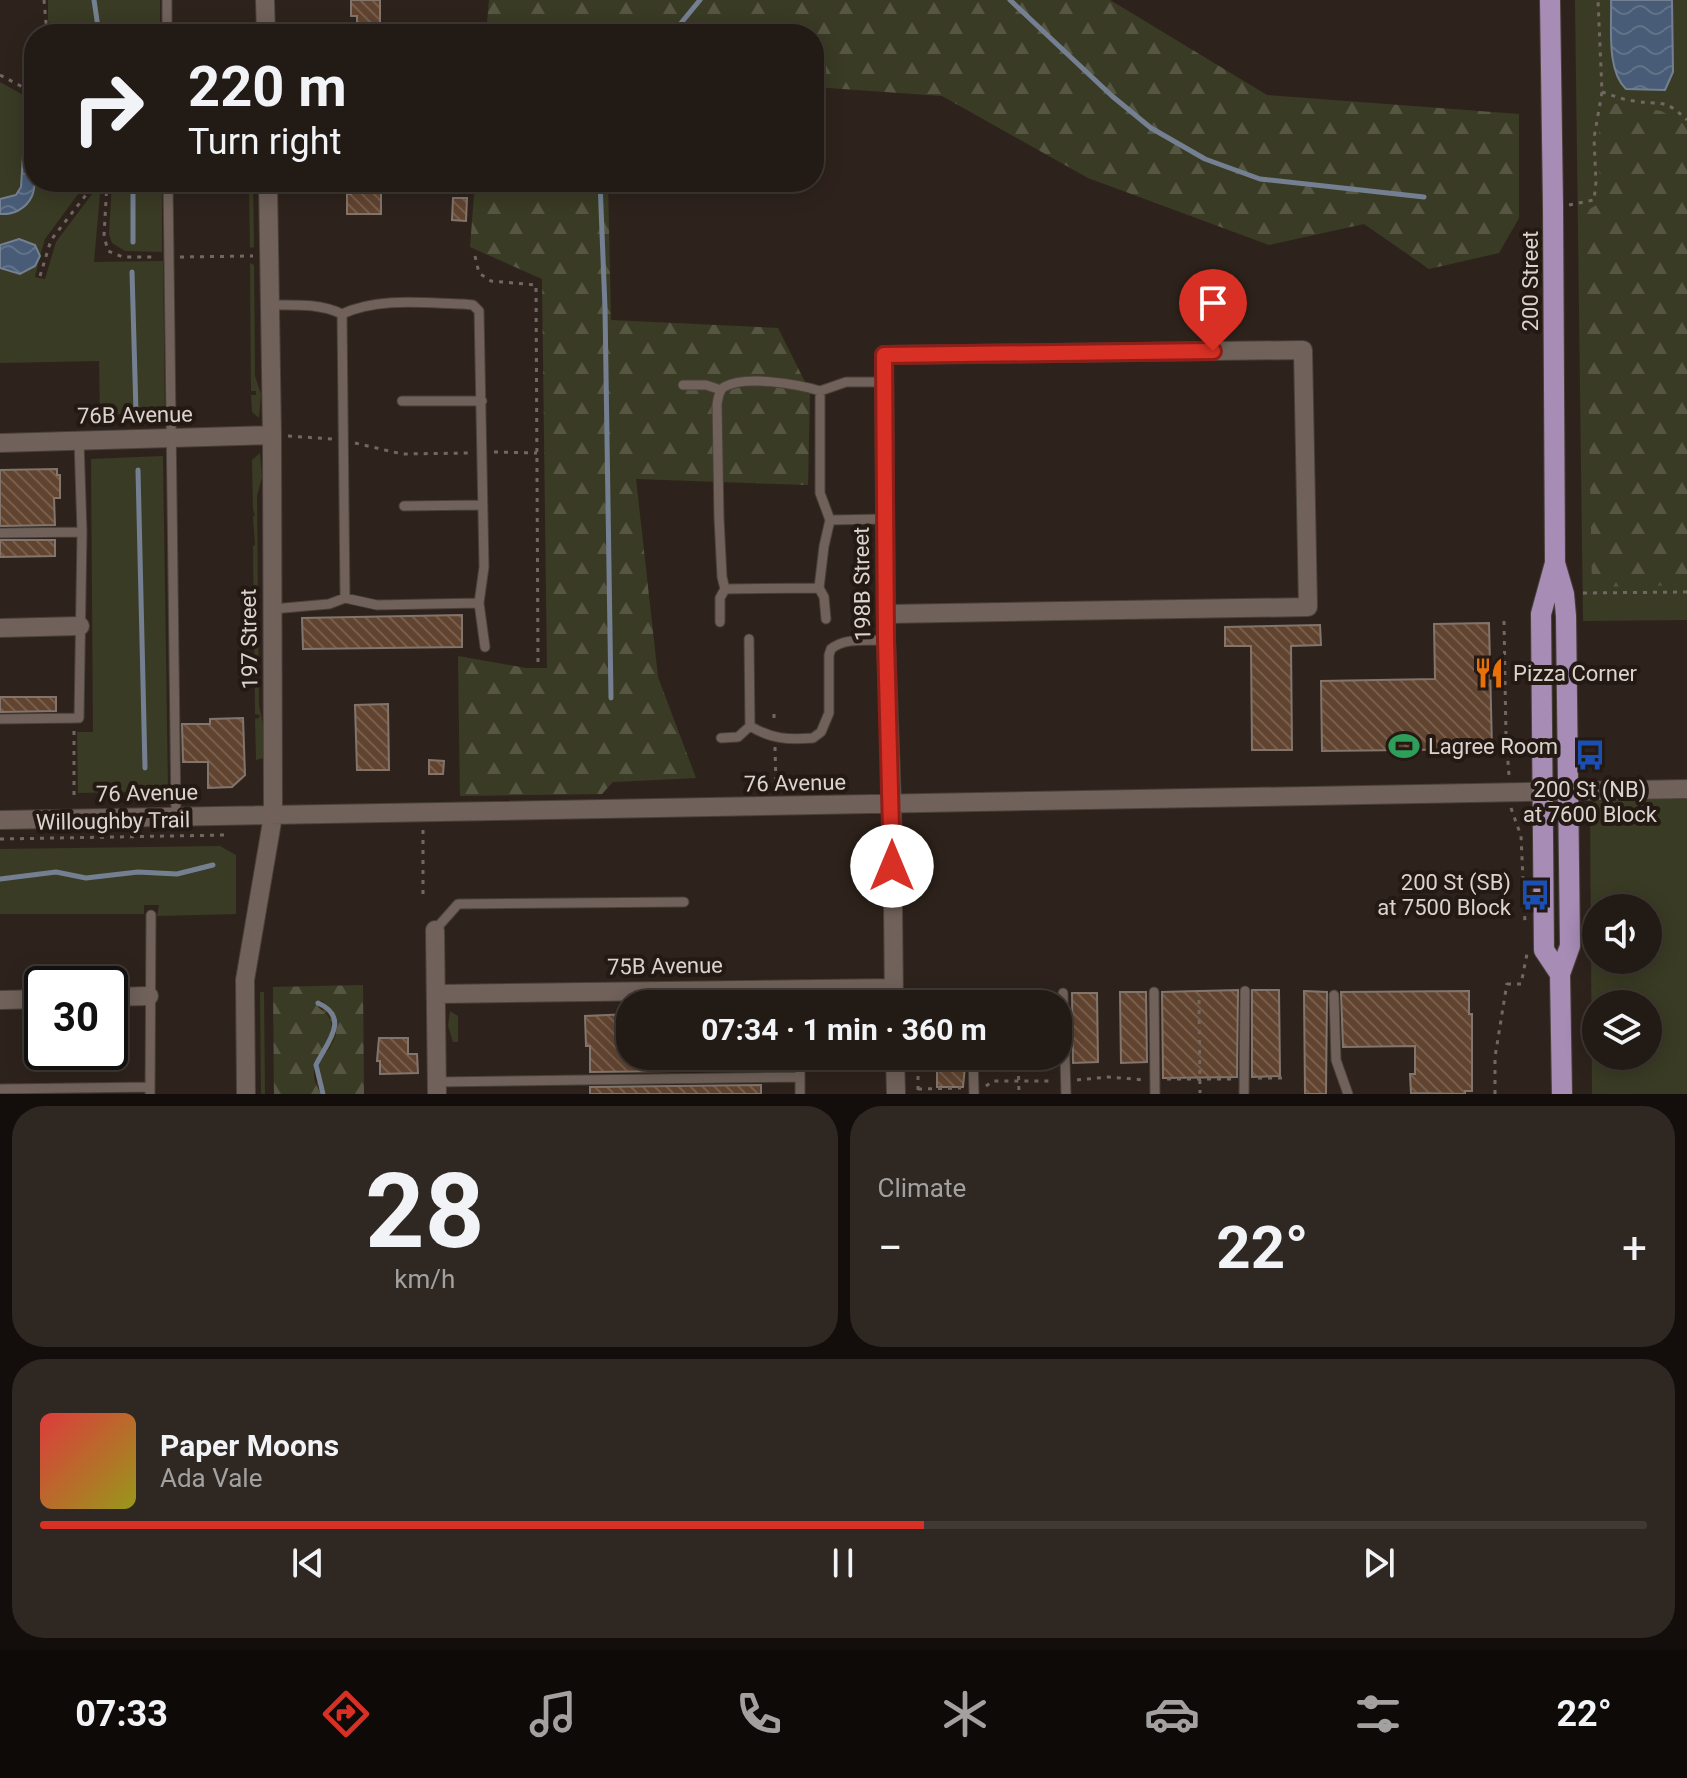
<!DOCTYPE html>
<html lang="en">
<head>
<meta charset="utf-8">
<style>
  body { margin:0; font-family:Roboto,sans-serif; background:#2e2722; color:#f1f3f6; height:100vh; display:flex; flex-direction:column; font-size:30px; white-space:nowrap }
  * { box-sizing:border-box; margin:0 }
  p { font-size:26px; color:#a2a1a0 }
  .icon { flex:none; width:44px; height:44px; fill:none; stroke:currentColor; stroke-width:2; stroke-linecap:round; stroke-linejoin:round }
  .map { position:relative; height:1094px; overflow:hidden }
  .details { display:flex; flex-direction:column; gap:12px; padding:12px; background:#130e0c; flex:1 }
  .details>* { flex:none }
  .top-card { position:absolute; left:24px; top:24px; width:800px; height:168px; border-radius:32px; box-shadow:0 4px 20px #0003,0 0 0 2px #3f3834; background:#221a15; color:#f1f3f6; overflow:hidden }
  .buttons { position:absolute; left:1582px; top:894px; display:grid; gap:16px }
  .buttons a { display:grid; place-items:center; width:80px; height:80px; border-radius:50%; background:#221a15; box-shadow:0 4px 20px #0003,0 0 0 2px #3f3834; font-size:40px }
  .speed { position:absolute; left:24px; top:966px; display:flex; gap:16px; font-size:40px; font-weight:700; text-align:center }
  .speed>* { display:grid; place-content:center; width:104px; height:104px; border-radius:50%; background:#221a15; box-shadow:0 4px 20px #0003,0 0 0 2px #3f3834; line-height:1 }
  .speed .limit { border:4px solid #111; border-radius:12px; background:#fff; color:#111 }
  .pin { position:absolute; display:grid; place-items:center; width:68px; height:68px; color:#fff; margin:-82px -34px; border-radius:50% 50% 50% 0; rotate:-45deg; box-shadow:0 0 8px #0007 }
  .pin .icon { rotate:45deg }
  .me { position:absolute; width:88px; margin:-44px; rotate:0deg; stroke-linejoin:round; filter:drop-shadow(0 0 6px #0008) }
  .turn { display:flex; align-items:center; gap:28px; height:168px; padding:0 32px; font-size:36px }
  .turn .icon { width:104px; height:104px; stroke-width:2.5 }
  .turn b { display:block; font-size:56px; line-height:68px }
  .big { font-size:60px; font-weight:700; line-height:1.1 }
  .details .card { flex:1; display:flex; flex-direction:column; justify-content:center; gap:12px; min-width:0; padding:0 28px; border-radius:32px; background:#2e2722 }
  .details .dial { align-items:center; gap:0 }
  .dial b { font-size:104px; line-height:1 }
  .song { display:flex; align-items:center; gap:24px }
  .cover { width:96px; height:96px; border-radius:12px; background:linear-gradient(135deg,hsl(0 70% 55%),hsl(60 70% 35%)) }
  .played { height:8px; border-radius:4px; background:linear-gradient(90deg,#d93025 55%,#3f3834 55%) }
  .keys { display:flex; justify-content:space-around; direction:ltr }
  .heat { display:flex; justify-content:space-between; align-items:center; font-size:44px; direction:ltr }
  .details .tiles { flex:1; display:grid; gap:12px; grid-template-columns:1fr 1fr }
  .card:last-child { grid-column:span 2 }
  .trip { position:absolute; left:616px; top:990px; width:456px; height:80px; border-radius:32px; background:#221a15; box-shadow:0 4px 20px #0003,0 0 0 2px #3f3834; font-weight:700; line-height:80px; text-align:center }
  .tabs { display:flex; height:128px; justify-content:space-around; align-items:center; background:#0e0a08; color:#a2a1a0 }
  .tabs .icon { width:56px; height:56px }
  .tabs .on { color:#d93025 }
  .tabs b { font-size:36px; color:#f1f3f6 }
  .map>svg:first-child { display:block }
</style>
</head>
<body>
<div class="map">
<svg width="1687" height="1094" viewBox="0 0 1687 1094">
  <defs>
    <pattern id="forest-firs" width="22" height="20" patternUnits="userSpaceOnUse" patternTransform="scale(2)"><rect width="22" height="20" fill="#3a3b24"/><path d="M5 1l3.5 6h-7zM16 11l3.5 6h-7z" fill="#565643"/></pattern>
    <pattern id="sand-dots" width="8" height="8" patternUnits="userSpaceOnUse" patternTransform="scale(2)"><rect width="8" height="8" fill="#352d0c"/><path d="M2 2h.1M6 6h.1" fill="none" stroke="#524b2e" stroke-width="1.8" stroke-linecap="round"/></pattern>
    <pattern id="water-waves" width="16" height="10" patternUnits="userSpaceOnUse" patternTransform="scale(2)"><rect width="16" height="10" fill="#485c77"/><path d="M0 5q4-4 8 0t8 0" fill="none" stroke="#627289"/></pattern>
    <pattern id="building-back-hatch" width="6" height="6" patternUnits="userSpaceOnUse" patternTransform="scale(2)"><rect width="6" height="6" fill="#614430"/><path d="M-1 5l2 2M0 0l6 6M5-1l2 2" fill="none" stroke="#775e4d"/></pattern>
  </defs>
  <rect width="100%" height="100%" fill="#2e231c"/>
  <path fill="#3a3b24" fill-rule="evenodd" d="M48,0h112v34h-107l-5,-13z
    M1575,0h112v620l-104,1z
    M0,82l34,19 -10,32 -3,54 -5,8 -16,4z
    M35,182h52l-42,57 -5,17 -26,-16 -14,5v-31l6,1 28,-25z
    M101,182l-7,80 69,-1 2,160h-18l-4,-7h-43l-1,-53 -99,2v-95l20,6 19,-13 -4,16 10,2 11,-37z
    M112,182h50v70l-37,-1 -13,-8 -3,-9z
    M249,182h4l1,65 -4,1z
    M250,263l4,2 1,111 6,18 -2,24 -7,-6 -1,-17h5v-4h-5z
    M260,453l2,24 -5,19 2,210c5,18 6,33 4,52l-7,2 -1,-41 4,-1 1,-3 -5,-1 -2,-168 2,-1 -2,-29h2l-2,-7 -1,-49z
    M163,456l5,335 -90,2 -1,-61h16l-2,-273z
    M1687,798v296h-95l-2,-291 6,-2zM1596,908h52v52h-52zM1596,1004h52v52h-52z
    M220,846l16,9v59l-79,2 2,-11h-15v9h-144v-65z
    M260,992h4l1,102h-4z
    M450,1011l8,5v26h-5l-5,-16z"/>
  <path fill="url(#forest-firs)" d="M489,0h621l157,95 252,19v104l-20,35 -70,16 -65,-45 -95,21 -181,-67 -146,-82 -128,-9v-53h-328z
    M1605,102l56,9 26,15v459l-95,2 -7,-375 13,-8 3,-22 -5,-32z
    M475,182h133l3,138 167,8 32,64 -2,93 -172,-6 22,198 38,101 -83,4 -11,12 -142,2 -2,-140 68,12h21l-5,-389 -72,-32z
    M363,985l1,109h-38l-7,-18v-12c9,-18 20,-27 15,-50l-16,-7c34,23 -5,42 -4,69 0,5 4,12 7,18h-47l-1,-107z"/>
  <path fill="url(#sand-dots)" d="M321,1000c14,10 21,29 10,46 -3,5 -9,10 -11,16 -4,10 1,23 6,32h-5c-20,-44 21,-43 8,-78l-11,-9z"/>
  <path fill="url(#water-waves)" stroke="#748091" stroke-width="2" d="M1611,0h61l1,72 -8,18 -39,-1c-20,-19 -14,-63 -15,-89z
    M34,105c0,21 5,75 -2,91 -6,13 -19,19 -32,18v-15l16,-4 5,-8 4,-63z
    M19,239l16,6 5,11 -5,10 -15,8 -20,-6v-23z"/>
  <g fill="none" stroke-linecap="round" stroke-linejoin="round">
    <path stroke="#748091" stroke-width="5" d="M94,0l5,34
      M1010,0l102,96 39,32 54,31 55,20 164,18
      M88,34l9,-11
      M672,34l28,-34
      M600,182l5,126 6,390
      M133,242v-60
      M132,272l4,140
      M138,470l7,298
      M0,879l56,-7 30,6 52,-6 39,2 36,-9
      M318,1003c34,15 7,42 -2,62l7,29"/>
  </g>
  <path fill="url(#building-back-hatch)" stroke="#83756c" stroke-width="2" d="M351,0h29v34h-23v-18h-6z
    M351,182h30v32h-34v-20h4z
    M453,198h14l-1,23 -14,-1z
    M57,469v6h3v23h-6l1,27 -55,1v-56z
    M0,540h55v16l-55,1z
    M462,615v32l-159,2 -1,-31z
    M1489,623l3,126 -170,2 -1,-70 114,-2 -1,-55z
    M1320,625l1,20 -30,1 1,104h-40l-1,-104h-26v-19z
    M0,697h56v14l-56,1z
    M388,704l1,66h-32l-2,-65z
    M243,718l2,57 -13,12 -24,1v-26h-25l-1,-38h28v-5z
    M429,760l15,1 -1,13h-14z
    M1238,990l-1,87 -74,1 -1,-86z
    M1252,990h27l1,86 -28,1z
    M1304,991l23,1 -1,102h-21z
    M1469,991v23h3v77h-7v3l-54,-1 -1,-19h5v-28l-72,1 -2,-55z
    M1120,992h26l1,70 -26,1z
    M1072,993h25l1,69 -25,1z
    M630,1014v42h131v14l-171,2v-26h-4l-1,-30z
    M379,1038h29v16h9l1,19 -38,1v-13h-3z
    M937,1056h29l-3,31h-26z
    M980,1056h36v11l-35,1z
    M761,1085v9h-171v-7z"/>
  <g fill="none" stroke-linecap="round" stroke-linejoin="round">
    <g stroke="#49403a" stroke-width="11">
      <path id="service" d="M167,0v34
        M168,182l8,634
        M269,305c25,0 50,-2 73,9l3,284
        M342,314c37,-17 81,-11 121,-10l10,1 6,6 5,256 -5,36 6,44
        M683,385h23l15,5
        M820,391l26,-9h38
        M402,401h80
        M404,506l77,-1
        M0,533l82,-1
        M819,588l5,-42 6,-26
        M725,589l94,-1 5,9 2,22
        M273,609l56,-5 16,-6 32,7 102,-2
        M720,622v-24l5,-9 -3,-12 -3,-59 -2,-114c1,-5 2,-14 7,-17 21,-12 74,-3 96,4v102l10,27 55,-1
        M749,639l1,87c21,13 38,14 63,12l8,-6 8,-19v-58l2,-6c14,-12 37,-8 55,-9
        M0,719l79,-1 3,-186 -3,-91
        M721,738l17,-1 12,-11
        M435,930l23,-26 226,-2
        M1154,992l1,102
        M1063,993l3,101
        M972,995v9
        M1334,995l2,65 12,34
        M800,1056v38
        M973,1056l1,38
        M437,1082l363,-5
        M0,1089l150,-2
        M1244,1093l1,-102
        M150,1094l1,-179"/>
    </g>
    <g stroke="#49403a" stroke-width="20">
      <path id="minor" d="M265,0l1,34
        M0,443l272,-8
        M887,614l421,-7 -5,-257 -419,5 2,285 6,165 2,199
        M0,628l80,-2
        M0,820l1687,-31
        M435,930l2,164
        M437,994l456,-6
        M110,997l39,-1
        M0,1000l42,-1
        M895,1056l1,38
        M246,1094l-1,-114 28,-164 -1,-381 -4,-253"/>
    </g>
    <g stroke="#49403a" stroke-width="22">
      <path id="primary" d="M1550,0l3,206 2,357 -14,51 3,336 16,24
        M1555,563l9,31 2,22 4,330 -10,28 2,120"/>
    </g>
    <path stroke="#726862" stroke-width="3" stroke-dasharray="4 6" stroke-linecap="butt" d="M44,0l3,34
      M0,75l34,18
      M1602,92c10,3 21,8 32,9 29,5 29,-4 53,19
      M107,182l-3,54 4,15 15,6h34
      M1569,205l25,-5 2,-18 -2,-44 8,-46 -4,-92
      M475,256l4,17 12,8 45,4 2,378
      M180,257l73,-1
      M40,276l11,-36 45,-58
      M288,436l44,3
      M355,443l47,11 68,-1
      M494,452l43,1
      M1583,593l104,-1
      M1504,621l2,116 3,38
      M774,714v9
      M74,731v69
      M775,747l1,40
      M1511,808l10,28 4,87
      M423,830v68
      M0,839l227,-4
      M1507,984h14l6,-30
      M1199,1000l1,93
      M1018,1003v1
      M916,1004v-14
      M918,1056v38
      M1018,1056l1,38
      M1258,1078h28
      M1167,1079h65
      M1077,1080l31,-3 37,3
      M986,1086l7,-5h59
      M918,1089l43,-1
      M1495,1094v-37l12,-74"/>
    <use href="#service" stroke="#70625a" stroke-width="9"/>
    <use href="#minor" stroke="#70625a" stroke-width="18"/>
    <use href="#primary" stroke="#a78cb6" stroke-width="20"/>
  </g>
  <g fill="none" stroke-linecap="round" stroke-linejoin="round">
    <g stroke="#8d1f18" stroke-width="20">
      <path id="route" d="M892,866l-6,-226 -2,-285 329,-4"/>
    </g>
    <use href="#route" stroke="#d93025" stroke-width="14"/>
  </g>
  <defs>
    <g id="restaurant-bare" transform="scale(2.4)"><path d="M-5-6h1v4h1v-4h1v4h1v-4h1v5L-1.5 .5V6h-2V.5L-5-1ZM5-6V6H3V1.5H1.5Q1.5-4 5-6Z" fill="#e8710a" stroke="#241a13" stroke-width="2.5" paint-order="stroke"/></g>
    <g id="stadium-bare" transform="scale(2.4)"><path d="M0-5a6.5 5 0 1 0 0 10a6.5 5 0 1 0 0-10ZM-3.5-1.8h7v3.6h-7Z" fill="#2e9e5b" stroke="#241a13" stroke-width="2.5" paint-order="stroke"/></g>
    <g id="bus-bare" transform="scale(2.4)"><path d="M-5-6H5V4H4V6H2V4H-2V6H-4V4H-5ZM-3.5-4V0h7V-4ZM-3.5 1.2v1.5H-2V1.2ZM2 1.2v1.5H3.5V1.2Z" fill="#1a4fb4" stroke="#241a13" stroke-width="2.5" paint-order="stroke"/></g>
  </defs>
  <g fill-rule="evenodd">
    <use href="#restaurant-bare" x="1489" y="673"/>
    <use href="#stadium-bare" x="1404" y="746"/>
    <use href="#bus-bare" x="1590" y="755"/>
    <use href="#bus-bare" x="1535" y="895"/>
  </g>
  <g text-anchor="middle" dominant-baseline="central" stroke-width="8" stroke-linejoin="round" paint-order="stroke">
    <g font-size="22" fill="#dbd3ce" stroke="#241a13">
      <text transform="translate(1530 281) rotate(-90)">200 Street</text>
      <text transform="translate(135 415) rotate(-1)">76B Avenue</text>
      <text transform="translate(862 584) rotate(-91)">198B Street</text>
      <text transform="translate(249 639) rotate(-91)">197 Street</text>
      <text transform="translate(795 783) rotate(-1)">76 Avenue</text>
      <text transform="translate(147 793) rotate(-1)">76 Avenue</text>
      <text transform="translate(113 821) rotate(-1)">Willoughby Trail</text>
      <text transform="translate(665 966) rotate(-1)">75B Avenue</text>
    </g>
    <g font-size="22" fill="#dbd3ce" stroke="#241a13" text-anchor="start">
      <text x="1513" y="673">Pizza Corner</text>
      <text x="1428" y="746">Lagree Room</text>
      <text x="1590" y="789" text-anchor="middle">200 St (NB)<tspan x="1590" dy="25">at 7600 Block</tspan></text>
      <text x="1511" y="882" text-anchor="end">200 St (SB)<tspan x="1511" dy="25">at 7500 Block</tspan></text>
    </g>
  </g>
</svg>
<div class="buttons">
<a><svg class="icon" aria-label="sound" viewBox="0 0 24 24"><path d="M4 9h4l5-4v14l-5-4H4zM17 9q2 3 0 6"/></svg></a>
<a><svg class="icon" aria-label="layers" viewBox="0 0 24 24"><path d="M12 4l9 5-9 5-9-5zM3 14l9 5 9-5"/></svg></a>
</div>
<div class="speed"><div class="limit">30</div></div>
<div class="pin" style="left:1213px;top:351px;background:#d93025"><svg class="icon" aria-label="arrive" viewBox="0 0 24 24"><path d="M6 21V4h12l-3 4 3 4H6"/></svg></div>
<svg class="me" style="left:892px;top:866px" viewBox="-20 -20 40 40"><circle r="19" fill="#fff"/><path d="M0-13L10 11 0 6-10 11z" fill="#d93025"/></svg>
<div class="trip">07:34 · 1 min · 360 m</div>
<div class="top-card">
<div class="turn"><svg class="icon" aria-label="right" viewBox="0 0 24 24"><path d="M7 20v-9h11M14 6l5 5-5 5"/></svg><div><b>220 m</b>Turn right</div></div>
</div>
</div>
<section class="details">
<div class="tiles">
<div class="card dial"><b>28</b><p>km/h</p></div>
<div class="card"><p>Climate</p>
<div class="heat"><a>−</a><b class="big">22°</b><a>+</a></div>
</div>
<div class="card">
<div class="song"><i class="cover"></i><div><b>Paper Moons</b><p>Ada Vale</p></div></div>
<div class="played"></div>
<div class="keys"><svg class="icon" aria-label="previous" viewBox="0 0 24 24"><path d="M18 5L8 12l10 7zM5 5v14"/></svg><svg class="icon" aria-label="pause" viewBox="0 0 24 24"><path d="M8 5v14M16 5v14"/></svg><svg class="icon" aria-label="next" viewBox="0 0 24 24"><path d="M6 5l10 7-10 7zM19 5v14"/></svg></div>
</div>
</div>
</section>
<nav class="tabs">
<b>07:33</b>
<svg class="icon on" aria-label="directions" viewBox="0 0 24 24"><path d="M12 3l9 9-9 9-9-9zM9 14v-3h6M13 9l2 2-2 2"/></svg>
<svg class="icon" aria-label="music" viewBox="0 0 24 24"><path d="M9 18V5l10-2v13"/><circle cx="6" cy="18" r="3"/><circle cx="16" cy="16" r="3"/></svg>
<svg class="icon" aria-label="phone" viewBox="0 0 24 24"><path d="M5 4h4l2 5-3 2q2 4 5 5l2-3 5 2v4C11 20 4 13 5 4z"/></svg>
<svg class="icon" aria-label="climate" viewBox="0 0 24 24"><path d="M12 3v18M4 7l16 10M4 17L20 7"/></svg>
<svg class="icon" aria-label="car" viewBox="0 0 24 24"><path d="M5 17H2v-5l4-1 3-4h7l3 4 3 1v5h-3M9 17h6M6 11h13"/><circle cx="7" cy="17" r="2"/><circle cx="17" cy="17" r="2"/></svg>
<svg class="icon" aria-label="filters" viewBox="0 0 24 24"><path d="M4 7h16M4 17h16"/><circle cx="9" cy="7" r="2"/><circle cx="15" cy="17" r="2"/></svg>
<b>22°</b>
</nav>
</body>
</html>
